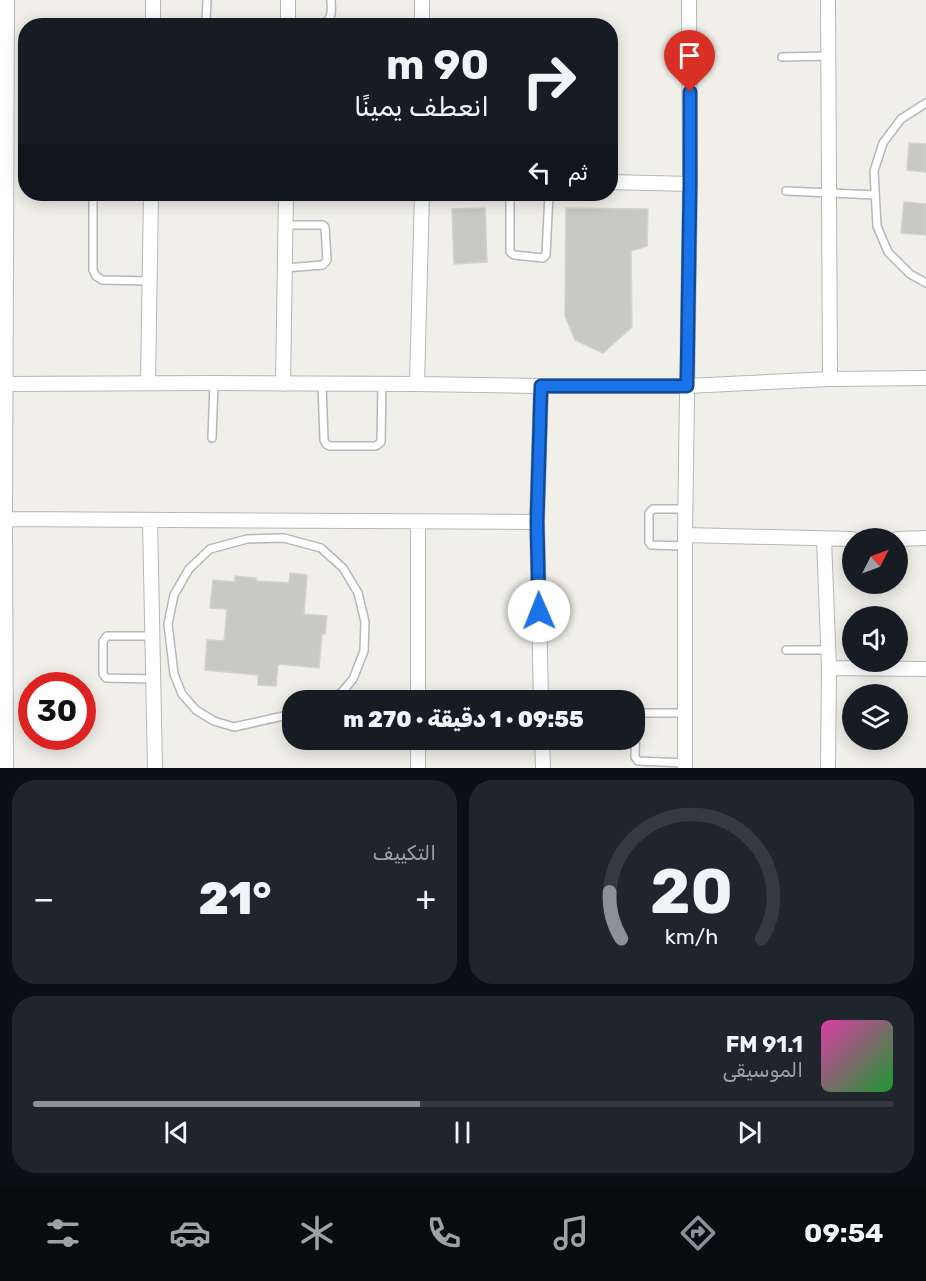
<!DOCTYPE html>
<html lang="ar">
<head>
<meta charset="utf-8">
<style>
  body { margin:0; font-family:Rubik,Cairo,sans-serif; background:#20242c; color:#f1f3f6; direction:rtl; height:100vh; display:flex; flex-direction:column; font-size:22px; white-space:nowrap }
  * { box-sizing:border-box; margin:0 }
  p { font-size:20px; color:#9ea1a6 }
  .icon { flex:none; width:33px; height:33px; fill:none; stroke:currentColor; stroke-width:2; stroke-linecap:round; stroke-linejoin:round }
  .map { position:relative; height:768px; overflow:hidden; direction:ltr }
  .side { display:flex; flex-direction:column; gap:12px; padding:12px; background:#0d0f14; flex:1 }
  .side>* { flex:none }
  .banner { position:absolute; left:18px; top:18px; width:600px; height:183px; border-radius:24px; box-shadow:0 3px 15px #0003; direction:rtl; background:#171b24; color:#f1f3f6; overflow:hidden }
  .needle { width:39px; rotate:48deg }
  .buttons { position:absolute; left:842px; top:528px; display:grid; gap:12px }
  .buttons a { display:grid; place-items:center; width:66px; height:66px; border-radius:50%; background:#171b24; box-shadow:0 3px 15px #0003; font-size:30px }
  .speed { position:absolute; left:18px; top:672px; display:flex; gap:12px; font-size:30px; font-weight:700; text-align:center }
  .speed>* { display:grid; place-content:center; width:78px; height:78px; border-radius:50%; background:#171b24; box-shadow:0 3px 15px #0003; line-height:1 }
  .speed .limit { border:9px solid #d22; background:#fff; color:#111 }
  .pin { position:absolute; display:grid; place-items:center; width:51px; height:51px; color:#fff; margin:-62px -26px; border-radius:50% 50% 50% 0; rotate:-45deg; box-shadow:0 0 6px #0007 }
  .pin .icon { rotate:45deg }
  .me { position:absolute; width:66px; margin:-33px; rotate:359deg; stroke-linejoin:round; filter:drop-shadow(0 0 4px #0008) }
  .turn { display:flex; align-items:center; gap:21px; height:126px; padding:0 30px; font-size:27px }
  .turn .icon { width:78px; height:78px; stroke-width:2.5 }
  .turn b { display:block; font-size:42px; line-height:51px }
  .then { display:flex; align-items:center; height:57px; padding:0 30px; background:#0003; gap:12px; font-size:22px }
  .big { font-size:45px; font-weight:800; line-height:1.1 }
  .side .tile { flex:1; display:flex; flex-direction:column; justify-content:center; gap:9px; min-width:0; padding:0 21px; border-radius:24px; background:#20242c }
  .side .dial { align-items:center; gap:0 }
  .dial svg { height:156px; overflow:visible; fill:none; stroke:#363941; stroke-width:7; stroke-linecap:round; text-anchor:middle }
  .dial text { fill:#f1f3f6; stroke:none }
  .song { display:flex; align-items:center; gap:18px }
  .cover { width:72px; height:72px; border-radius:9px; background:linear-gradient(135deg,hsl(320 70% 55%),hsl(130 70% 35%)) }
  .played { height:6px; border-radius:3px; background:linear-gradient(90deg,#8c9099 45%,#363941 45%) }
  .keys { display:flex; justify-content:space-around; direction:ltr }
  .heat { display:flex; justify-content:space-between; align-items:center; font-size:33px; direction:ltr }
  .side .tiles { flex:1; display:grid; gap:12px; grid-template-columns:1fr 1fr }
  .tile:last-child { grid-column:span 2 }
  .trip { position:absolute; left:282px; top:690px; width:363px; height:60px; border-radius:24px; background:#171b24; box-shadow:0 3px 15px #0003; font-weight:800; line-height:60px; text-align:center; direction:rtl }
  .tabs { display:flex; height:96px; justify-content:space-around; align-items:center; background:#090b0e; color:#9ea1a6 }
  .tabs .icon { width:42px; height:42px }
  .tabs .on { color:#8c9099 }
  .tabs b { font-size:27px; color:#f1f3f6 }
  .map>svg:first-child { display:block }
</style>
</head>
<body>
<div class="map">
<svg width="926" height="768" viewBox="0 0 926 768">
  <rect width="100%" height="100%" fill="#f0efe9"/>
  <path fill="#c9c9c3" stroke="#d4d2c7" stroke-width="1.5" d="M909,143l17,1v28l-19,-2z
    M904,202l22,2v31l-25,-2z
    M485,208l2,54 -33,2 -2,-55z
    M566,208l82,1 -1,37 -16,5 1,76 -29,26 -28,-13 -10,-24z
    M290,573l17,2 -3,39 23,2 -2,18h-3l-3,34 -41,-4 -2,22 -18,-1v-10l-53,-5 2,-30 17,1 3,-32 -17,-1 3,-28 22,2v-6l21,2v3l33,2z"/>
  <g fill="none" stroke-linecap="round" stroke-linejoin="round">
    <g stroke="#b5b7bb" stroke-width="10">
      <path id="service" d="M288,24c8,0 35,2 40,-4 5,-5 3,-14 3,-20
        M204,26l2,-4 1,-22
        M782,57l46,-1
        M926,103l-25,16 -18,24 -9,28 3,55 11,26 22,22 16,9
        M786,191l89,4
        M93,194v76l3,6 6,4 48,1
        M510,194v58l4,3 29,3 3,-3 3,-61
        M285,268l38,-3 4,-5 -2,-33 -2,-2h-38
        M322,384l2,56 2,4 4,2h46l5,-4 1,-58
        M212,438l2,-55
        M685,546l-34,-1 -2,-3v-29l4,-4h33
        M152,636h-45l-4,5v33l3,4 47,1
        M786,650h43
        M292,714l-58,13 -20,-6 -18,-11 -14,-16 -8,-20 -6,-50 6,-29 15,-26 21,-20 37,-10 37,-1 37,10 22,20 15,25 7,29 -1,29 -11,28 -11,13 -13,8
        M685,763l-47,-2 -3,-4 1,-39 1,-3 3,-2h45"/>
    </g>
    <g stroke="#b5b7bb" stroke-width="16">
      <path id="minor" d="M422,0v26
        M828,0l2,379
        M153,26v-26
        M288,26v-26
        M610,182l80,2
        M148,383l3,-189
        M5,384l209,-1 203,1 124,2h146l143,-7 96,-1
        M283,384l3,-190
        M417,384l5,-190
        M541,386l-4,136 4,178
        M5,519l532,3
        M150,520l5,248
        M418,522v178
        M685,535l167,4
        M824,539l5,129 -1,100
        M897,539l29,-1
        M829,668l97,1
        M418,740v28
        M542,740l1,28
        M6,768l-1,-249 2,-519
        M685,768v-233l5,-351 -1,-184"/>
    </g>
    <use href="#service" stroke="#fff" stroke-width="7"/>
    <use href="#minor" stroke="#fff" stroke-width="14"/>
  </g>
  <g fill="none" stroke-linecap="round" stroke-linejoin="round">
    <g stroke="#114b97" stroke-width="15">
      <path id="route" d="M539,611l-2,-89 4,-136h146l3,-202v-92"/>
    </g>
    <use href="#route" stroke="#1a73e8" stroke-width="10"/>
  </g>
</svg>
<div class="buttons">
<a><svg class="needle" viewBox="-14 -14 28 28"><path d="M0-13l5 13h-10z" fill="#e53935"/><path d="M0 13l5-13h-10z" fill="#9ea1a6"/></svg></a>
<a><svg class="icon" aria-label="sound" viewBox="0 0 24 24"><path d="M4 9h4l5-4v14l-5-4H4zM17 9q2 3 0 6"/></svg></a>
<a><svg class="icon" aria-label="layers" viewBox="0 0 24 24"><path d="M12 4l9 5-9 5-9-5zM3 14l9 5 9-5"/></svg></a>
</div>
<div class="speed"><div class="limit">30</div></div>
<div class="pin" style="left:690px;top:92px;background:#d93025"><svg class="icon" aria-label="arrive" viewBox="0 0 24 24"><path d="M6 21V4h12l-3 4 3 4H6"/></svg></div>
<svg class="me" style="left:539px;top:611px" viewBox="-20 -20 40 40"><circle r="19" fill="#fff"/><path d="M0-13L10 11 0 6-10 11z" fill="#1a73e8"/></svg>
<div class="trip">09:55 · 1 دقيقة · 270 m</div>
<div class="banner">
<div class="turn"><svg class="icon" aria-label="right" viewBox="0 0 24 24"><path d="M7 20v-9h11M14 6l5 5-5 5"/></svg><div><b>90 m</b>انعطف يمينًا</div></div>
<div class="then">ثم<svg class="icon" aria-label="left" viewBox="0 0 24 24"><path d="M17 20v-9H6M10 6l-5 5 5 5"/></svg></div>
</div>
</div>
<section class="side">
<div class="tiles">
<div class="tile dial"><svg viewBox="0 0 100 80">
<path d="M14 69A42 42 0 1 1 86 69"/>
<path d="M14 69A42 42 0 0 1 8 45" stroke="#8c9099"/>
<text x="50" y="56" font-size="32" font-weight="700">20</text>
<text x="50" y="72" font-size="11">km/h</text>
</svg></div>
<div class="tile"><p>التكييف</p>
<div class="heat"><a>−</a><b class="big">21°</b><a>+</a></div>
</div>
<div class="tile">
<div class="song"><i class="cover"></i><div><b>91.1 FM</b><p>الموسيقى</p></div></div>
<div class="played"></div>
<div class="keys"><svg class="icon" aria-label="previous" viewBox="0 0 24 24"><path d="M18 5L8 12l10 7zM5 5v14"/></svg><svg class="icon" aria-label="pause" viewBox="0 0 24 24"><path d="M8 5v14M16 5v14"/></svg><svg class="icon" aria-label="next" viewBox="0 0 24 24"><path d="M6 5l10 7-10 7zM19 5v14"/></svg></div>
</div>
</div>
</section>
<nav class="tabs">
<b>09:54</b>
<svg class="icon on" aria-label="directions" viewBox="0 0 24 24"><path d="M12 3l9 9-9 9-9-9zM9 14v-3h6M13 9l2 2-2 2"/></svg>
<svg class="icon" aria-label="music" viewBox="0 0 24 24"><path d="M9 18V5l10-2v13"/><circle cx="6" cy="18" r="3"/><circle cx="16" cy="16" r="3"/></svg>
<svg class="icon" aria-label="phone" viewBox="0 0 24 24"><path d="M5 4h4l2 5-3 2q2 4 5 5l2-3 5 2v4C11 20 4 13 5 4z"/></svg>
<svg class="icon" aria-label="climate" viewBox="0 0 24 24"><path d="M12 3v18M4 7l16 10M4 17L20 7"/></svg>
<svg class="icon" aria-label="car" viewBox="0 0 24 24"><path d="M5 17H2v-5l4-1 3-4h7l3 4 3 1v5h-3M9 17h6M6 11h13"/><circle cx="7" cy="17" r="2"/><circle cx="17" cy="17" r="2"/></svg>
<svg class="icon" aria-label="filters" viewBox="0 0 24 24"><path d="M4 7h16M4 17h16"/><circle cx="9" cy="7" r="2"/><circle cx="15" cy="17" r="2"/></svg>
</nav>
</body>
</html>
